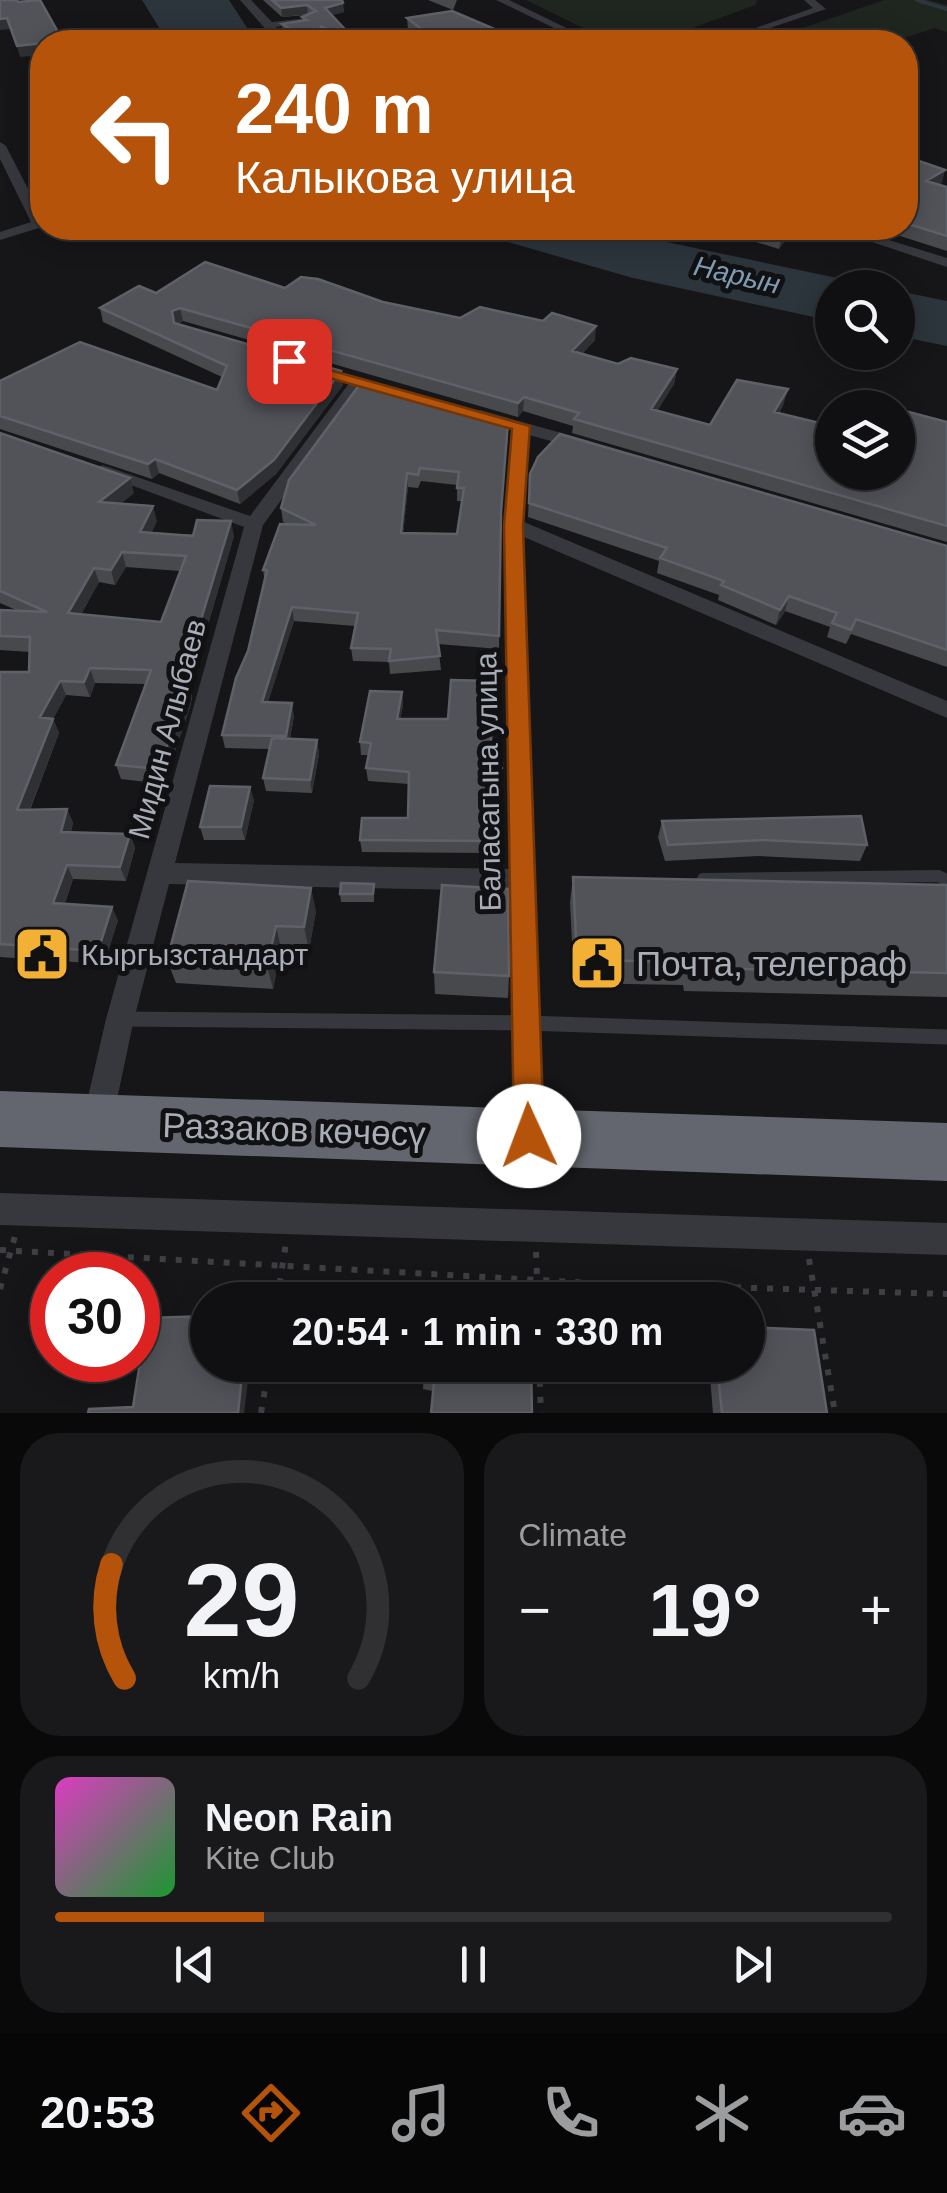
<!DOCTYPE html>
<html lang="en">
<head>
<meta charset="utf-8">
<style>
  body { margin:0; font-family:Arial,sans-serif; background:#19191b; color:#f1f3f6; height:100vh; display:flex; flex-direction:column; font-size:38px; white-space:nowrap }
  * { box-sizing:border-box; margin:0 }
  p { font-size:32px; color:#9c9d9f }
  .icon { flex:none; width:55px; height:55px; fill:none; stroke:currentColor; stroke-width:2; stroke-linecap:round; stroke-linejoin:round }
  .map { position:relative; height:1413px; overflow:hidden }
  .details { display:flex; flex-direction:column; gap:20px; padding:20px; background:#09090a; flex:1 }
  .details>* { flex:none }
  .top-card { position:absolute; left:30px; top:30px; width:888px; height:210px; border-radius:40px; box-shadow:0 5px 25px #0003,0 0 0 2px #303032; background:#b45309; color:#fff; overflow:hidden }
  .tools { position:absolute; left:815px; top:270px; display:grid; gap:20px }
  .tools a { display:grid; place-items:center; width:100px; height:100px; border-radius:50%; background:#101012; box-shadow:0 5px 25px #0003,0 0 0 2px #303032; font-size:50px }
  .speed { position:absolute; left:30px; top:1252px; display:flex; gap:20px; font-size:50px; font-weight:700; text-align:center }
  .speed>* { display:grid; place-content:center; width:130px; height:130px; border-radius:50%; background:#101012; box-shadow:0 5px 25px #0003,0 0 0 2px #303032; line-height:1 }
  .speed .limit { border:15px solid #d22; background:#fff; color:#111 }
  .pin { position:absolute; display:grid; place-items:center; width:85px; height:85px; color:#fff; margin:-42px; border-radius:20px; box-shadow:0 5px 15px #0006 }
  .me { position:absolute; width:110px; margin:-55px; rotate:358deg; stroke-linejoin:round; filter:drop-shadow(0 0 8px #0008) }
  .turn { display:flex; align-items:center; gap:35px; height:210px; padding:0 40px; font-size:45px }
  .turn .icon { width:130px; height:130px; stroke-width:2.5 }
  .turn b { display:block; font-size:70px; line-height:85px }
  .big { font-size:75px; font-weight:700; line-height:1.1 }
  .details .widget { flex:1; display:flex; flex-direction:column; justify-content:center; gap:15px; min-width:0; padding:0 35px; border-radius:40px; background:#19191b }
  .details .dial { align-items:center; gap:0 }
  .dial svg { height:260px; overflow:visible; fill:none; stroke:#303032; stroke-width:7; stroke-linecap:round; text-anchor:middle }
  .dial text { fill:#f1f3f6; stroke:none }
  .song { display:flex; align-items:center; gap:30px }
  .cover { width:120px; height:120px; border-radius:15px; background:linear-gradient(135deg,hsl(310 70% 55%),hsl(130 70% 35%)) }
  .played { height:10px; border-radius:5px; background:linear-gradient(90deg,#b45309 25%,#303032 25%) }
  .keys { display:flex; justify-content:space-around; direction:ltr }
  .heat { display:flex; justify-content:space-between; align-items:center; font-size:55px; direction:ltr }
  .details .tiles { flex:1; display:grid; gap:20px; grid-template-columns:1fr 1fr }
  .widget:last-child { grid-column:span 2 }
  .trip { position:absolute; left:190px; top:1282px; width:575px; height:100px; border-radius:50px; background:#101012; box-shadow:0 5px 25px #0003,0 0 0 2px #303032; font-weight:700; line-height:100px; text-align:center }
  .dock { display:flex; height:160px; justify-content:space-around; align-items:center; background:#060607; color:#9c9d9f }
  .dock .icon { width:70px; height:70px }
  .dock .selected { color:#b45309 }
  .dock b { font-size:45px; color:#f1f3f6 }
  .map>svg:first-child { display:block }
</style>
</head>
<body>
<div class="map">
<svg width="947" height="1413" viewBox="0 0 947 1413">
  <rect width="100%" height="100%" fill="#161618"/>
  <path fill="#1e261f" d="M526,0h232l-3,5 -100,37h-43z
    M884,0h44l19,5v27l-12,-4 -43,14h-130z"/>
  <path fill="#2c353c" d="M142,0h87l27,42h-88z
    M459,228h141l280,59 -48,1v33l-199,-43z
    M898,291l49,10v45l-49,-10z"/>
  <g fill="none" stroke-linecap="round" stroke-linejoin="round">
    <path stroke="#2c353c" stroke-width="4" d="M917,0l30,9"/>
    <path stroke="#3d3f44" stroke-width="6" stroke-dasharray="6 10" stroke-linecap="butt" d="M0,1250l592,33 355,11
      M536,1252l2,48
      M809,1259l26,154
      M0,1289l15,-53
      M277,1300l9,-57
      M539,1365l2,48
      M261,1413l8,-48"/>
    <path stroke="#37383d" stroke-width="12" d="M703,879l235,-3 9,4"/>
    <path stroke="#37383d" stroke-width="15" d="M122,1019l404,4 421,14"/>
    <path fill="#37383d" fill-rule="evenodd" d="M240,0h11l21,22 36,-4 5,3 -37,6 5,10 10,5h-14z
      M496,0h13l86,42h-12z
      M804,0h11l11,9 -97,33h-14l98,-34z
      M0,142l6,4 36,70v11l-42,13v-8l31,-10 -31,-63z
      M830,228h20l97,30v9z
      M359,377l8,5 -104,143 -88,338 335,6 -6,-344 8,-95 -38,-11 -3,-4 9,-5 110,31 3,4 -9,5 -55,-15 -5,87 423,179v17l-423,-181 20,599 -4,11 -11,4 -11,-4 -4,-11 -4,-245 -341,-7 -35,135 -22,104 -4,10 -11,5 -11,-5 -4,-10 24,-104 138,-492 -151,-56 9,-6 6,2 142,49 103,-138z
      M0,1193l947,30v32l-947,-30z"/>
    <path fill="#63666e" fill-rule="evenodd" d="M0,1091l947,32v58l-947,-34z"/>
  </g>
  <path fill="#47494d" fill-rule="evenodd" d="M263,0h79l2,12 -12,3 25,27h-78l-1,-4 10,-2 -5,-3 -1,-9 20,-3v-4l6,-2 -26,2z
    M428,0h29l-4,10z
    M407,18l113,24 -98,-2 -14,-11z
    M905,165l37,18 -3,1 8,3v64l-72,-23h30z
    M742,228h52l-15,21 -39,-12z
    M285,288l98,14 77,16 135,22 -13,14 36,10 59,5 -3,15 -17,27 53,14 74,-22 -5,10 53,59 115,-50v120l-375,-109 1,-7 -50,-15 -5,6 -335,-96 -5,3 165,61 -67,89 -36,30 -81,-31 -7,6 -152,-50v-48l217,9 5,-13 -119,-55 -3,-14 56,-15z
    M0,433l134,60 -14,11 37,17 -6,12 83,3 -44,150 2,11 -2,10 -26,77 -43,-5 -5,-14 30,-81 -51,-1 -5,14 -24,-2 -13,24 6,14 -29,77 37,-1 6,14 -2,9 59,2 5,14 -9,33 -53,-2 -8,24 53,17 -14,44 -104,-7v-285h29l1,-20 -30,-2v-40h16l-16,-7zM126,567l54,4 -19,51 -80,-8 18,-32 16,3z
    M508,434l-8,89 -1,126 -61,-5 3,26 -51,4 -1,-12 -36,-1 -2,-13 4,-22 -61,-5 -26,81 26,14 -4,22 27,2 2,14 -7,39 -46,-2 -3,-13 7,-29 -45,-1 -3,-13 26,-84 17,-69 -2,-12 25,-46 -5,-2 -2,-14zM421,481l36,4v16h5l-5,33 -54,-1 5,-46 10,1z
    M530,474l417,71v122l-96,-33 -5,10 -19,-7 3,-10 -45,-16 -9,14 -58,-25 1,-5 -62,-22 2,-12 -131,-44z
    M402,692l1,13 -3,14 91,28 7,16h4l-1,38 -15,-1v53l-124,-1 -2,-12 48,-22 1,-34 -41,-3 -2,-13 3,-13h-8l-1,-13z
    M254,800l-9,40h-41l-4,-13z
    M662,821l205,24 -7,16 -102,-5 -93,5 -7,-24z
    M573,877l374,8v112l-263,-6 -1,-6 -109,-2 -4,-81z
    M374,884v18h-33l-1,-8z
    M316,911l-7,39 -28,-2 -8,41 -97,-6 -9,-23z
    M434,972l75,4 -1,22 -73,-4z
    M424,1365l108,48 -109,-24z
    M709,1365h39l79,48h-114z"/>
  <path fill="#2f3033" d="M343,3l1,9 -18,5 -1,-9z
    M307,5l1,9 -26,3 -1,-9z
    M7,18l3,11 -10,1v-11z
    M42,44v11l-22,2 -3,-11z
    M945,170l-3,13 -20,11 4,-13z
    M789,228h5l-15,21 2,-11z
    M180,308l3,13 -8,4 -3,-14z
    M596,326l-1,14 -24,25 1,-14z
    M677,369l-3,15 -25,39 2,-14z
    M341,371l2,14 -67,89 -36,30 -3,-14z
    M788,389l-4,14 -13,24 3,-15z
    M524,397l-1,14 -5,6v-14z
    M155,459l4,14 -7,6 -4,-15z
    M407,473l1,14 -6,59 -1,-13z
    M130,478l4,15 -30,24 -5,-15z
    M153,506l4,15 -12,26 -5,-15z
    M231,521l3,15 -44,150 2,11 -2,10 -26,77 -5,-15 23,-87z
    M122,552l4,15 -11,18 -4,-15z
    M94,568l5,14 -25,46 -6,-15z
    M789,596l-4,15 -9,14 4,-15z
    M292,607l2,14 -30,94 -2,-13z
    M90,668l5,15 -5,14 -6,-15z
    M60,681l6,14 -13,24 6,14 -35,91 -7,-14 23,-93z
    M402,692l1,13 -5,26 -1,-12z
    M292,703l2,13 -6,33 -2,-13z
    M317,740l2,14 -7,39 -2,-13z
    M250,787l4,13 -9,40 -4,-13z
    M67,809l6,14 -6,23 -6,-14z
    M130,834l5,14 -9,33 -6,-14z
    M67,865l6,14 -13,37 -7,-13z
    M311,888l5,23 -7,39 -5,-23z
    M112,907l6,13 -14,44 -6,-13z
    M276,926l5,22 -8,41 -6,-23z
    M243,1365h7l-6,48h-6z"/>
  <path fill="#525359" stroke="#5f6168" stroke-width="2.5" fill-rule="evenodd" d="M0,0h17l1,2 22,-2 23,41 -46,5 -10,-28 -7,1z
    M272,0h70l1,3 -18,5 32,34 -37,-16 15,16h-52l-5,-4 14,-2v-6l-10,-6 25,-4 -5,-3 14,-6 -9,-6 -26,3z
    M452,11l66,28 2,3h-110l23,-4 -26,-20z
    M581,35l21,7h-52z
    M916,160l29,10 -19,11 21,6v49l-42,-13v-58z
    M745,228h44l-8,10z
    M205,262l80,26 16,-11 17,2 65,23 77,16 20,-11 63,14 9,-8 44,13 -24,25 46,13 13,-6 46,11 -26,40 59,16 27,-45 51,9 -14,23 58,14v46h66v-63l49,13v104l-373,-107 5,-6 -55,-16 -6,6 -338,-95 -8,3 2,12 167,48 -67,89 -37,30 -82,-31 -7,5 -148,-48v-35l80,-39 137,48 10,-24 -127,-58 39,-22 17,7z
    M363,380l145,41 -7,91 -2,124 -63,-6 4,26 -51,5 2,-12 -40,-1 7,-35 -66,-6 -30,95 30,1 -6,33 -64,-1 14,-57 12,-27 19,-81h-4l17,-46 36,1 -35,-17 8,-28zM420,468l39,4 -2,16h7l-7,46 -56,-1 6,-60 11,2z
    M869,401l24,7h-27z
    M0,433l130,45 -31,24 54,4 -13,26 53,4 4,-16 34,1 -49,161h7l-3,10 -27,77 -43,-4 35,-95 -61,-2 -6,14 -24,-1 -20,36 13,2 -36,91 50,-1 -6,23 69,2 -10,33 -53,-2 -14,38 59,4 -14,44 -98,-7v-272h29l1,-35 -30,-1v-26l47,2 -47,-21zM122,552l64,4 -25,66 -93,-9 26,-45 17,2z
    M560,434l387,112v104l-91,-31 -5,11 -19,-7 5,-10 -48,-17 -9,14 -59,-25 3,-4 -64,-23 7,-10 -138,-45 1,-29 8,-17z
    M451,680l41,1 -1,66h8l-1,15 4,1 -1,25h-16l1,53 -126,-1 2,-22h46l1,-46 -43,-4 5,-25 -11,-1 10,-51 32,1 -5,27h51z
    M272,738l45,2 -7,40 -47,-2z
    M210,786l40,1 -9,40h-41z
    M861,816l6,29 -104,-5 -95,5 -6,-24z
    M573,877l374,8v88l-257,-5v-6l-113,-2z
    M188,881l123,7 -7,39 -28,-1 -9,40 -100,-6z
    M341,883l33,1 -1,10h-33z
    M442,885l66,4 1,87 -75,-4z
    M208,1316v49h35l-5,48h-150l1,-4 44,-2 14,-89z
    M748,1327l66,3 13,83h-105l-5,-48h31z
    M424,1365h107l1,48h-101l3,-31 -12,-1z"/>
  <path fill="#b45309" stroke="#753606" stroke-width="2.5" d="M283,357l247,69 -7,100 21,610 -4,11 -11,4 -11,-4 -4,-11 -10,-610 8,-97 -229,-64z"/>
  <defs>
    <g id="civic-square" transform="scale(2.875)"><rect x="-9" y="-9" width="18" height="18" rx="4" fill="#f2b134" stroke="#111113"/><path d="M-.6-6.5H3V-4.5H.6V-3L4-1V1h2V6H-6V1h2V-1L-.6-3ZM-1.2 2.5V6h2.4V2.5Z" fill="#111"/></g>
  </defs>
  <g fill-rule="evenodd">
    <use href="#civic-square" x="42" y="954"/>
    <use href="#civic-square" x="597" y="963"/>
  </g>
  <g text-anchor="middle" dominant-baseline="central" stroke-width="10" stroke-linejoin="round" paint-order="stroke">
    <g font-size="28" font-style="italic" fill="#7f9bb3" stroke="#111113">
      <text transform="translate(737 275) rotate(13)">Нарын</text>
    </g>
    <g font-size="30" fill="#a8adb8" stroke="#111113">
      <text transform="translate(167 729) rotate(-75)">Мидин Алыбаев</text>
      <text transform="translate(488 782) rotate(-91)">Баласагына улица</text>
    </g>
    <g font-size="30" fill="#a8adb8" stroke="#111113" text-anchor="start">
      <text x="81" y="954">Кыргызстандарт</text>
    </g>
    <g font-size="35" fill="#a8adb8" stroke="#111113" text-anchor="start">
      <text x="636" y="963">Почта, телеграф</text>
    </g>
    <g font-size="35" fill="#a8adb8" stroke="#111113">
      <text transform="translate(294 1129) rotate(2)">Раззаков көчөсү</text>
    </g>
  </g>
</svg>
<div class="tools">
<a><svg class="icon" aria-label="search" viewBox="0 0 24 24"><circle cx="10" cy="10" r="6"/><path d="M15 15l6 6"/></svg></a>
<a><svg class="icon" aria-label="layers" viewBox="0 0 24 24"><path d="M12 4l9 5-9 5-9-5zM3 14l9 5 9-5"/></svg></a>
</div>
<div class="speed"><div class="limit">30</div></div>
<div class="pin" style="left:289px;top:361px;background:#d93025"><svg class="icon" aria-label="arrive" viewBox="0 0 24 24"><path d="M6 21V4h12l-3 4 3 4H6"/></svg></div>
<svg class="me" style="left:529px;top:1136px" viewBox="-20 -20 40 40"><circle r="19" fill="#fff"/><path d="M0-13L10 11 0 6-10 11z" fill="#b45309"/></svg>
<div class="trip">20:54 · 1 min · 330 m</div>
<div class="top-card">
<div class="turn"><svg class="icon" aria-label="left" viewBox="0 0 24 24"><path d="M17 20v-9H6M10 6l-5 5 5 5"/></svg><div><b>240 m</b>Калыкова улица</div></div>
</div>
</div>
<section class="details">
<div class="tiles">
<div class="widget dial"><svg viewBox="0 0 100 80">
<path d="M14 69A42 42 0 1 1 86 69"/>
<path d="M14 69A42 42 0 0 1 10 34" stroke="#b45309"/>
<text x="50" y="56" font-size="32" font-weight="700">29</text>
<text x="50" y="72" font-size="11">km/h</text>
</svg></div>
<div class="widget"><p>Climate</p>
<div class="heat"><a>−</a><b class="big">19°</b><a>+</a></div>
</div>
<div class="widget">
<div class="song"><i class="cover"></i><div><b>Neon Rain</b><p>Kite Club</p></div></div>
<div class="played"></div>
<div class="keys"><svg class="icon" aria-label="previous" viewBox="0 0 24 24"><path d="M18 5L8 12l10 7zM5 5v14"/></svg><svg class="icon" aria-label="pause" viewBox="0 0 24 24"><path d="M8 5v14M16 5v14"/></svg><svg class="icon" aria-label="next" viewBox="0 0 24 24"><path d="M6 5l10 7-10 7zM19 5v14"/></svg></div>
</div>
</div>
</section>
<nav class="dock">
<b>20:53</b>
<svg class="icon selected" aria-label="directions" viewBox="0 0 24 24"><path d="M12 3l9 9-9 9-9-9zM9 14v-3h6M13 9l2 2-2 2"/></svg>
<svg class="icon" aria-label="music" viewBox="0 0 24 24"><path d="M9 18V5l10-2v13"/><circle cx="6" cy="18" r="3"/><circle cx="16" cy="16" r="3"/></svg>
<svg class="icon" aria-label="phone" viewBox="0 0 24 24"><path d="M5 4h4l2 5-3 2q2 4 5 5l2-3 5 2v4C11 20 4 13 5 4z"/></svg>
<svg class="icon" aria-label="climate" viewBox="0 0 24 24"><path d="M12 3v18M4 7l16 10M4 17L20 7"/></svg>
<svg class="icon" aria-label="car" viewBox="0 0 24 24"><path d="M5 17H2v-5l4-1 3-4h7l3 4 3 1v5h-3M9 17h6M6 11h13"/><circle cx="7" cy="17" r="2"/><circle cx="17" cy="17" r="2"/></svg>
</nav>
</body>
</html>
